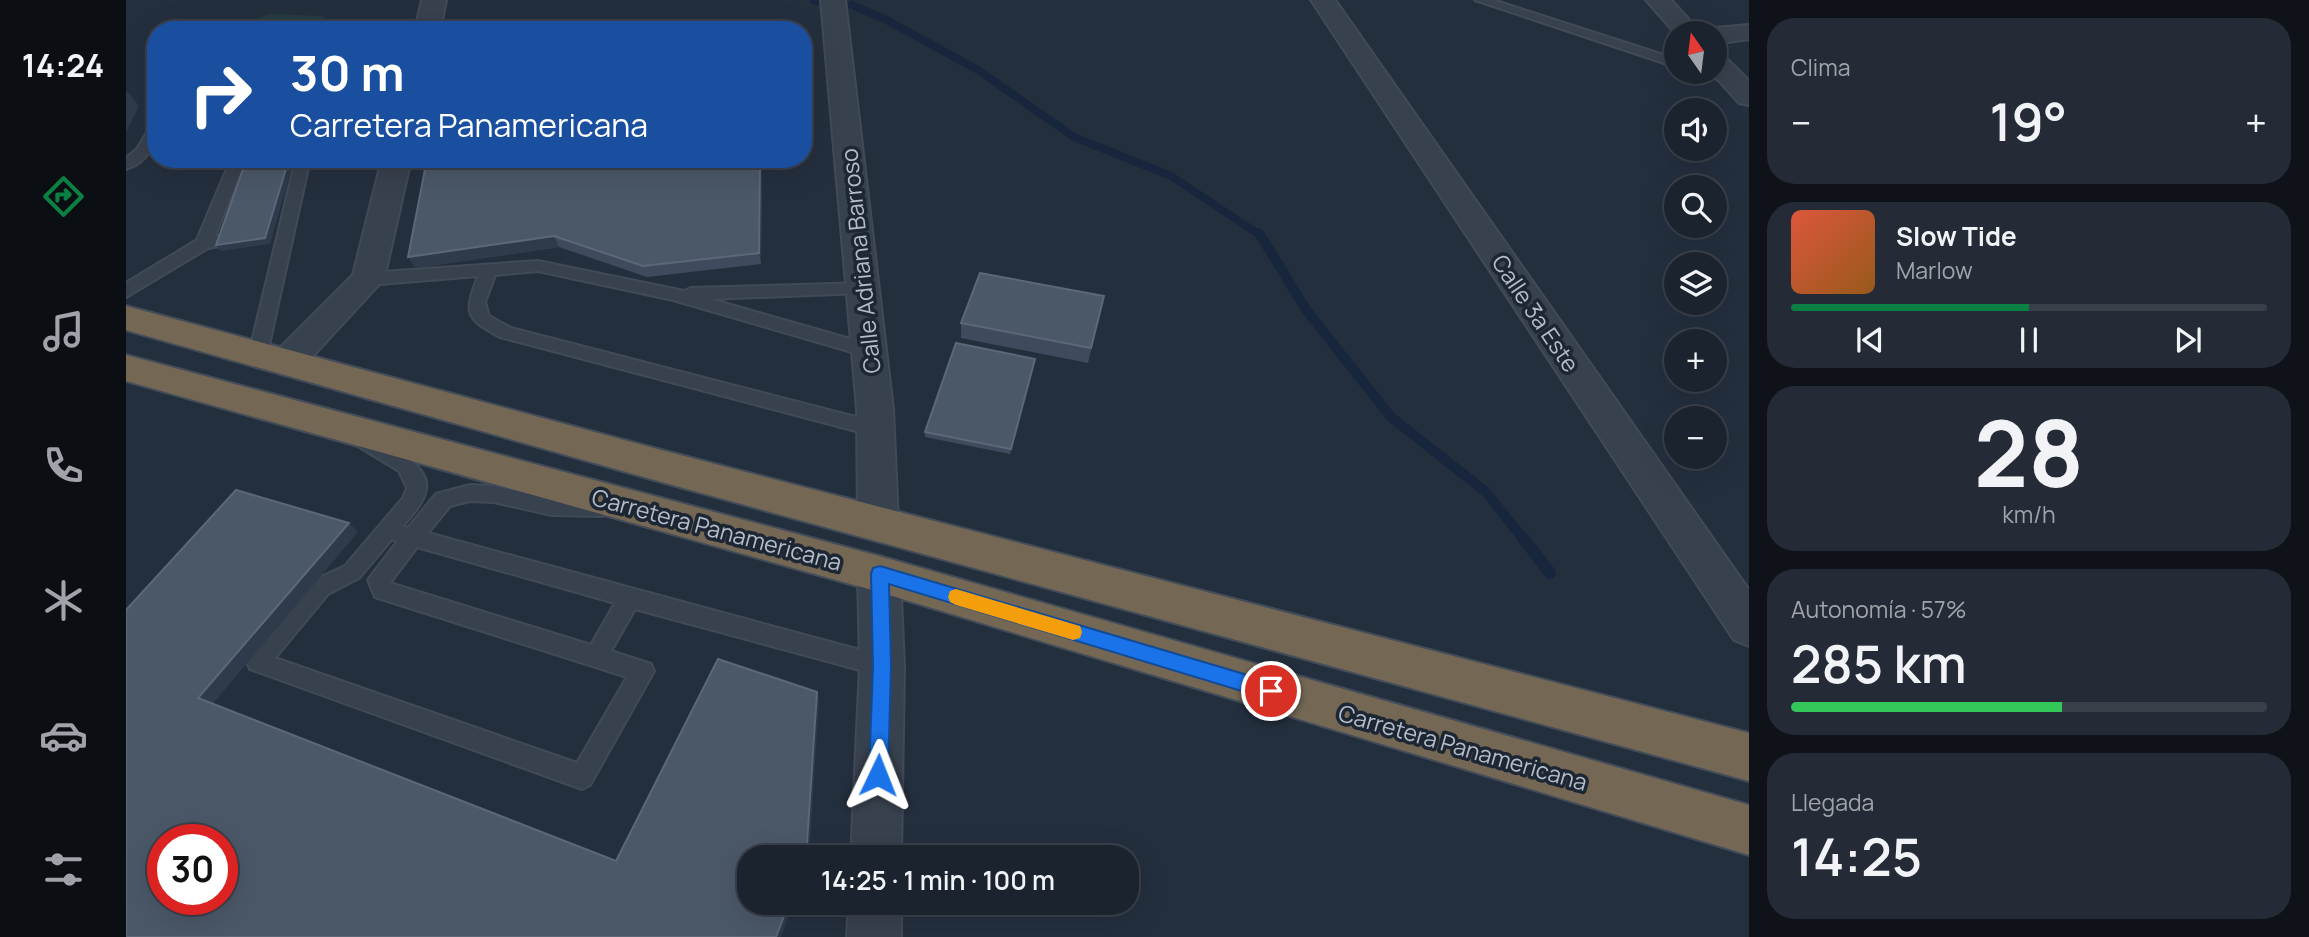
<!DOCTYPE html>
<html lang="es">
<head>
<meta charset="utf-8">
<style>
  body { margin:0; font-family:Manrope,sans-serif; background:#242b36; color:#f1f3f6; height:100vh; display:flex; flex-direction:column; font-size:26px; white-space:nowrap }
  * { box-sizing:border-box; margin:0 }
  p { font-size:23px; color:#a0a4aa }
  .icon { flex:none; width:38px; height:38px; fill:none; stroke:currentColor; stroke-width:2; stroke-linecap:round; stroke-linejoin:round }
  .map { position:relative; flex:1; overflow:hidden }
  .side { display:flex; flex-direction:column; gap:18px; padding:18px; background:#0f1319; width:560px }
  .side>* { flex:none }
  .guide { position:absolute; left:21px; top:21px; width:665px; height:147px; border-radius:28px; box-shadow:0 7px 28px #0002,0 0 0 2px #39404a; background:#1a4fa0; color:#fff; overflow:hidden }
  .needle { width:46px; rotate:346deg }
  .buttons { position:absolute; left:1538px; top:21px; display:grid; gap:14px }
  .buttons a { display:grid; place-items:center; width:63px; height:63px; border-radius:50%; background:#1b232e; box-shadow:0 7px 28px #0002,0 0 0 2px #39404a; font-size:35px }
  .speed { position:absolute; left:21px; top:824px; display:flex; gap:14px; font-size:35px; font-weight:700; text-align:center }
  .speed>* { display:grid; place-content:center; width:91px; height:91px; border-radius:50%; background:#1b232e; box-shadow:0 7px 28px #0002,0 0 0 2px #39404a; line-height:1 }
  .speed .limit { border:10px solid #d22; background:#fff; color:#111 }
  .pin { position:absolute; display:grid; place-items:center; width:60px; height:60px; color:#fff; margin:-30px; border:4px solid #fff; border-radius:50%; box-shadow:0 2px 7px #0007 }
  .me { position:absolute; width:77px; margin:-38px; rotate:2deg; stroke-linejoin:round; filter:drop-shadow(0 0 5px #0008) }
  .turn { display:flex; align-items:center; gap:24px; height:147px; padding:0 28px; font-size:32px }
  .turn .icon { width:91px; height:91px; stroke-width:2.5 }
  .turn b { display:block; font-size:49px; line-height:60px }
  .big { font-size:52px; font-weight:600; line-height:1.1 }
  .side .widget { flex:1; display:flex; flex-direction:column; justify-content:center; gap:10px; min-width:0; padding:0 24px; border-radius:28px; background:#242b36 }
  .side .dial { align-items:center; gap:0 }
  .dial b { font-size:91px; line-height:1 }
  .song { display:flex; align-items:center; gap:21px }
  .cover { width:84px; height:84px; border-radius:10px; background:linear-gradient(135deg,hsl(10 70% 55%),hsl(30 70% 35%)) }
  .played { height:7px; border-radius:4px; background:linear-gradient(90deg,#0b8043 50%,#39404a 50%) }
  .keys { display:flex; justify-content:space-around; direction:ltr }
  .heat { display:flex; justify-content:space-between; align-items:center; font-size:38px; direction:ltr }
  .charge { height:10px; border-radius:5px; background:linear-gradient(90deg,#34c759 57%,#39404a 0) }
  .trip { position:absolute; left:611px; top:845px; width:402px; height:70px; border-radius:28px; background:#1b232e; box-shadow:0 7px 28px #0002,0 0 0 2px #39404a; font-weight:600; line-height:70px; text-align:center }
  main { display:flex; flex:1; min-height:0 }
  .menu { display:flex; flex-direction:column; width:126px; justify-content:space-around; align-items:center; background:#0b0e12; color:#a0a4aa }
  .menu .icon { width:49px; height:49px }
  .menu .on { color:#0b8043 }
  .menu b { font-size:32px; color:#f1f3f6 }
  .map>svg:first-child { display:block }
</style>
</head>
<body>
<main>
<nav class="menu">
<b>14:24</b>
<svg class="icon on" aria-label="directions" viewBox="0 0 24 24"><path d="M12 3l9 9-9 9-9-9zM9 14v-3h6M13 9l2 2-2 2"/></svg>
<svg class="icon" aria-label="music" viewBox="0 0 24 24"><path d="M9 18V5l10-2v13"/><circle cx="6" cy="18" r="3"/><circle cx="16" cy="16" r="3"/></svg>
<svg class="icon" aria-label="phone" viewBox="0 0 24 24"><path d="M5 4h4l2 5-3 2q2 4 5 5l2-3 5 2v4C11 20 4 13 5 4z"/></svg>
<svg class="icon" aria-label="climate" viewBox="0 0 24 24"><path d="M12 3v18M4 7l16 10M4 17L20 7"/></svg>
<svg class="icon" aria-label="car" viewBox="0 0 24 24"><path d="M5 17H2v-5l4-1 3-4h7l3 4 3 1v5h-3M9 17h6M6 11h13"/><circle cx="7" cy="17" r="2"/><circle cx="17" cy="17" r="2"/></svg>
<svg class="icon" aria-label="filters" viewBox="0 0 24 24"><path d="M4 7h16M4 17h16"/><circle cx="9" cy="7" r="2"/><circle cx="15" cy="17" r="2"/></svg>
</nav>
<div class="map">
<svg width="1623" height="937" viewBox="0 0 1623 937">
  <rect width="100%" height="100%" fill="#242f3e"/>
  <path fill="#263c3f" d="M142,14l54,2 18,14h-107z"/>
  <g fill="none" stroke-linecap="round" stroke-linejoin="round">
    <path stroke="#17263c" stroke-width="8" d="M688,0l3,1
      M726,5l31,13 95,52 96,67 97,39 89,59"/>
    <path stroke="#17263c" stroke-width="10" d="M1133,233l48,78 84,106 95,75 38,48"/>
    <path stroke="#17263c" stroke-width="12" d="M1397,538l27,35"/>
    <g stroke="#414a57" stroke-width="4">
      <path id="lane" d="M1349,0h18l183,59v8z
        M1589,71l27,8 2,3 -7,4 -39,-14z
        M30,125c0,20 -9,38 -30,44v-11l11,-9 14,-23z
        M112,159h16l-14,14 -25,63h16l2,4 -2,4 -23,4 -82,49v-14l71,-43 29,-69z
        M170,159h14l-43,195 -3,5h-12l-3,-5z
        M412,261l146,30 7,-3 177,-5 2,4 -2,4 -6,2 -152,6 165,47 3,5 -3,5 -6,1 -196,-57 -135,-29 -43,4 -10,27 4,14 22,12 364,94 7,2 2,5 -2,5 -7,2 -375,-99c-35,-19 -36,-23 -22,-61l-110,9 -8,-6 8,-6z
        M239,434c19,6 66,32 61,55 -2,14 -15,27 -23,37l5,2 28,-34 34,-9 24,1 58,13 49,1 7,2 3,6 -3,6 -7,2 -49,-1 -58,-13 -24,-1 -20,5 -22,27 454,123 8,3 3,7 -3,7 -8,3 -247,-67 -24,42 40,13 3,7 -64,114 -8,4 -332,-120 -3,-7 3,-7 64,-75 31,-14 58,-68 4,-10 -8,-17 -41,-25 -2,-5 2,-5zM266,539l5,3 -29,38 7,17 252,80 -50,86 -302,-105 53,-64 31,-16zM291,547l198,56 -24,42 -201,-62z"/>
    </g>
    <g stroke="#414a57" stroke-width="4">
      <path id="street" d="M296,0h24l-6,30h-25z
        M695,0h24l48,409 5,114 -6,12 -14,5 -14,-5 -6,-12 -1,-114z
        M1185,0h24l414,590v56l-15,-6z
        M1520,0h25l30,33 -25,1z
        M1623,25v14l-34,5v-11h-11l11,-5z
        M1589,53l9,3 25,25v24l-10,-2 -28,-31h4z
        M256,159h29l-27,120 -84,91 -12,4 -12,-4 -6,-9 6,-9 77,-77z
        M753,556l15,5 6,13 4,92 -3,192h-50l9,-192 -2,-92 6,-13z
        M723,903h52v34h-54z"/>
    </g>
    <g stroke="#434c59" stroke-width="4">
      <path id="highway" d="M0,306l539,145 1084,282v48l-1084,-298 -539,-153z
        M0,355l753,201 870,249v50l-870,-263 -753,-211z"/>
    </g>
    <use href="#lane" fill="#38414e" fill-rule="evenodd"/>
    <use href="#street" fill="#38414e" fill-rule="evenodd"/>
    <use href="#highway" fill="#746855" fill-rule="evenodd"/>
  </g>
  <path fill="#3f4b5c" d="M636,159l-1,105 -114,13 -88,-30 -144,21z
    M978,296l-16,67 -127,-25v-15z
    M909,359l-25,95 -85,-17v-5z"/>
  <path fill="#2f3b4b" d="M1,91l12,15 -13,26v-40z
    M163,159l4,5 -23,80 -49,7 -5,-6z
    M634,159h2l-1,105 -2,-11z
    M428,236l5,11 -144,21 -7,-11z
    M223,523l9,9 -147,174 -13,-8z
    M691,692l2,8 -10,158h-3z
    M663,903h5l-13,34h-5z"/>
  <path fill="#4b5868" stroke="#5c6777" stroke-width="2" fill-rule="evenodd" d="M157,159h6l-24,79 -49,7 29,-81z
    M301,159h333l-1,94 -116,13 -89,-30 -146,21z
    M854,273l124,23 -13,52 -130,-25z
    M830,343l79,16 -24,90 -86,-17z
    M110,490l113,33 -151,175 418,163 102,-202 99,33 -11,166h-57v45h40l-13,34h-650v-327zM37,840h59v60h-59z"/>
  <path fill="#1a73e8" stroke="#114b97" stroke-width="2" d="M754,566l391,116 6,3 3,6 -3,6 -6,3 -382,-116 2,82 -3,109 -2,7 -8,3 -7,-3 -2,-7 4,-109 -2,-92 2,-6z"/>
  <path fill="#f59e0b" d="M830,589l117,35 7,2 2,6 -2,6 -7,2 -117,-35 -6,-3 -2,-5 2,-6z"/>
  <g text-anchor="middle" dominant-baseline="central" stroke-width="7" stroke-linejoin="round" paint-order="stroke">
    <g font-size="23" fill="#b4bcc9" stroke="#1d2633">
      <text transform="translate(734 261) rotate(-96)">Calle Adriana Barroso</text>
      <text transform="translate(1410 313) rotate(56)">Calle 3a Este</text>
      <text transform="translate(591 529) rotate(15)">Carretera Panamericana</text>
      <text transform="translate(1337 747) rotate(16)">Carretera Panamericana</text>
    </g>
  </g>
</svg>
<div class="buttons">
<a><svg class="needle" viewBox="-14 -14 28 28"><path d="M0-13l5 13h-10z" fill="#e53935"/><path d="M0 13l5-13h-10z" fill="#a0a4aa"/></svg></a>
<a><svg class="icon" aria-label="sound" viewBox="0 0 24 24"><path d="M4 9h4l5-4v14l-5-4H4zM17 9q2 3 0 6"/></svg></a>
<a><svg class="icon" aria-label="search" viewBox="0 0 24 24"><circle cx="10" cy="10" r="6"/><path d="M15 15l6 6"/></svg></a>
<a><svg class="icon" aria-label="layers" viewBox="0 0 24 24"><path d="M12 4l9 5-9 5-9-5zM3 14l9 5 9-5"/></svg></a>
<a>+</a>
<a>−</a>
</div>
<div class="speed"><div class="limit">30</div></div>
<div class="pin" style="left:1145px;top:691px;background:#d93025"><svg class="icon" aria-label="arrive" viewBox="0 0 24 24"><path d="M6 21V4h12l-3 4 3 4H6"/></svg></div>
<svg class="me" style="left:752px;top:775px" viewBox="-20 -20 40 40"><path d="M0-17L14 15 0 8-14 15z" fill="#1a73e8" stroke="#fff" stroke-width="4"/></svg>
<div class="trip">14:25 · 1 min · 100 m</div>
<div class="guide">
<div class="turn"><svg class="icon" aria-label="right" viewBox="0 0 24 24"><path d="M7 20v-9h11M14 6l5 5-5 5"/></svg><div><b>30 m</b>Carretera Panamericana</div></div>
</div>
</div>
<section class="side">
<div class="widget"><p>Clima</p>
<div class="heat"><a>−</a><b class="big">19°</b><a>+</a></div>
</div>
<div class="widget">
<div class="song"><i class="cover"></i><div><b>Slow Tide</b><p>Marlow</p></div></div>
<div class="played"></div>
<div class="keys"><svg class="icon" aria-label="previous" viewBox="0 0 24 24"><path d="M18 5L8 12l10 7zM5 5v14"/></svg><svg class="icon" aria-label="pause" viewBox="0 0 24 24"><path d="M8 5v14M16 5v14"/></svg><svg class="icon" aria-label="next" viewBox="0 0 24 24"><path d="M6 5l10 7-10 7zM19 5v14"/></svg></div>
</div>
<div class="widget dial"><b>28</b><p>km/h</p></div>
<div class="widget"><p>Autonomía · 57%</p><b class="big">285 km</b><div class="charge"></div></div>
<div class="widget"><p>Llegada</p><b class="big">14:25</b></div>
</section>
</main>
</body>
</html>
